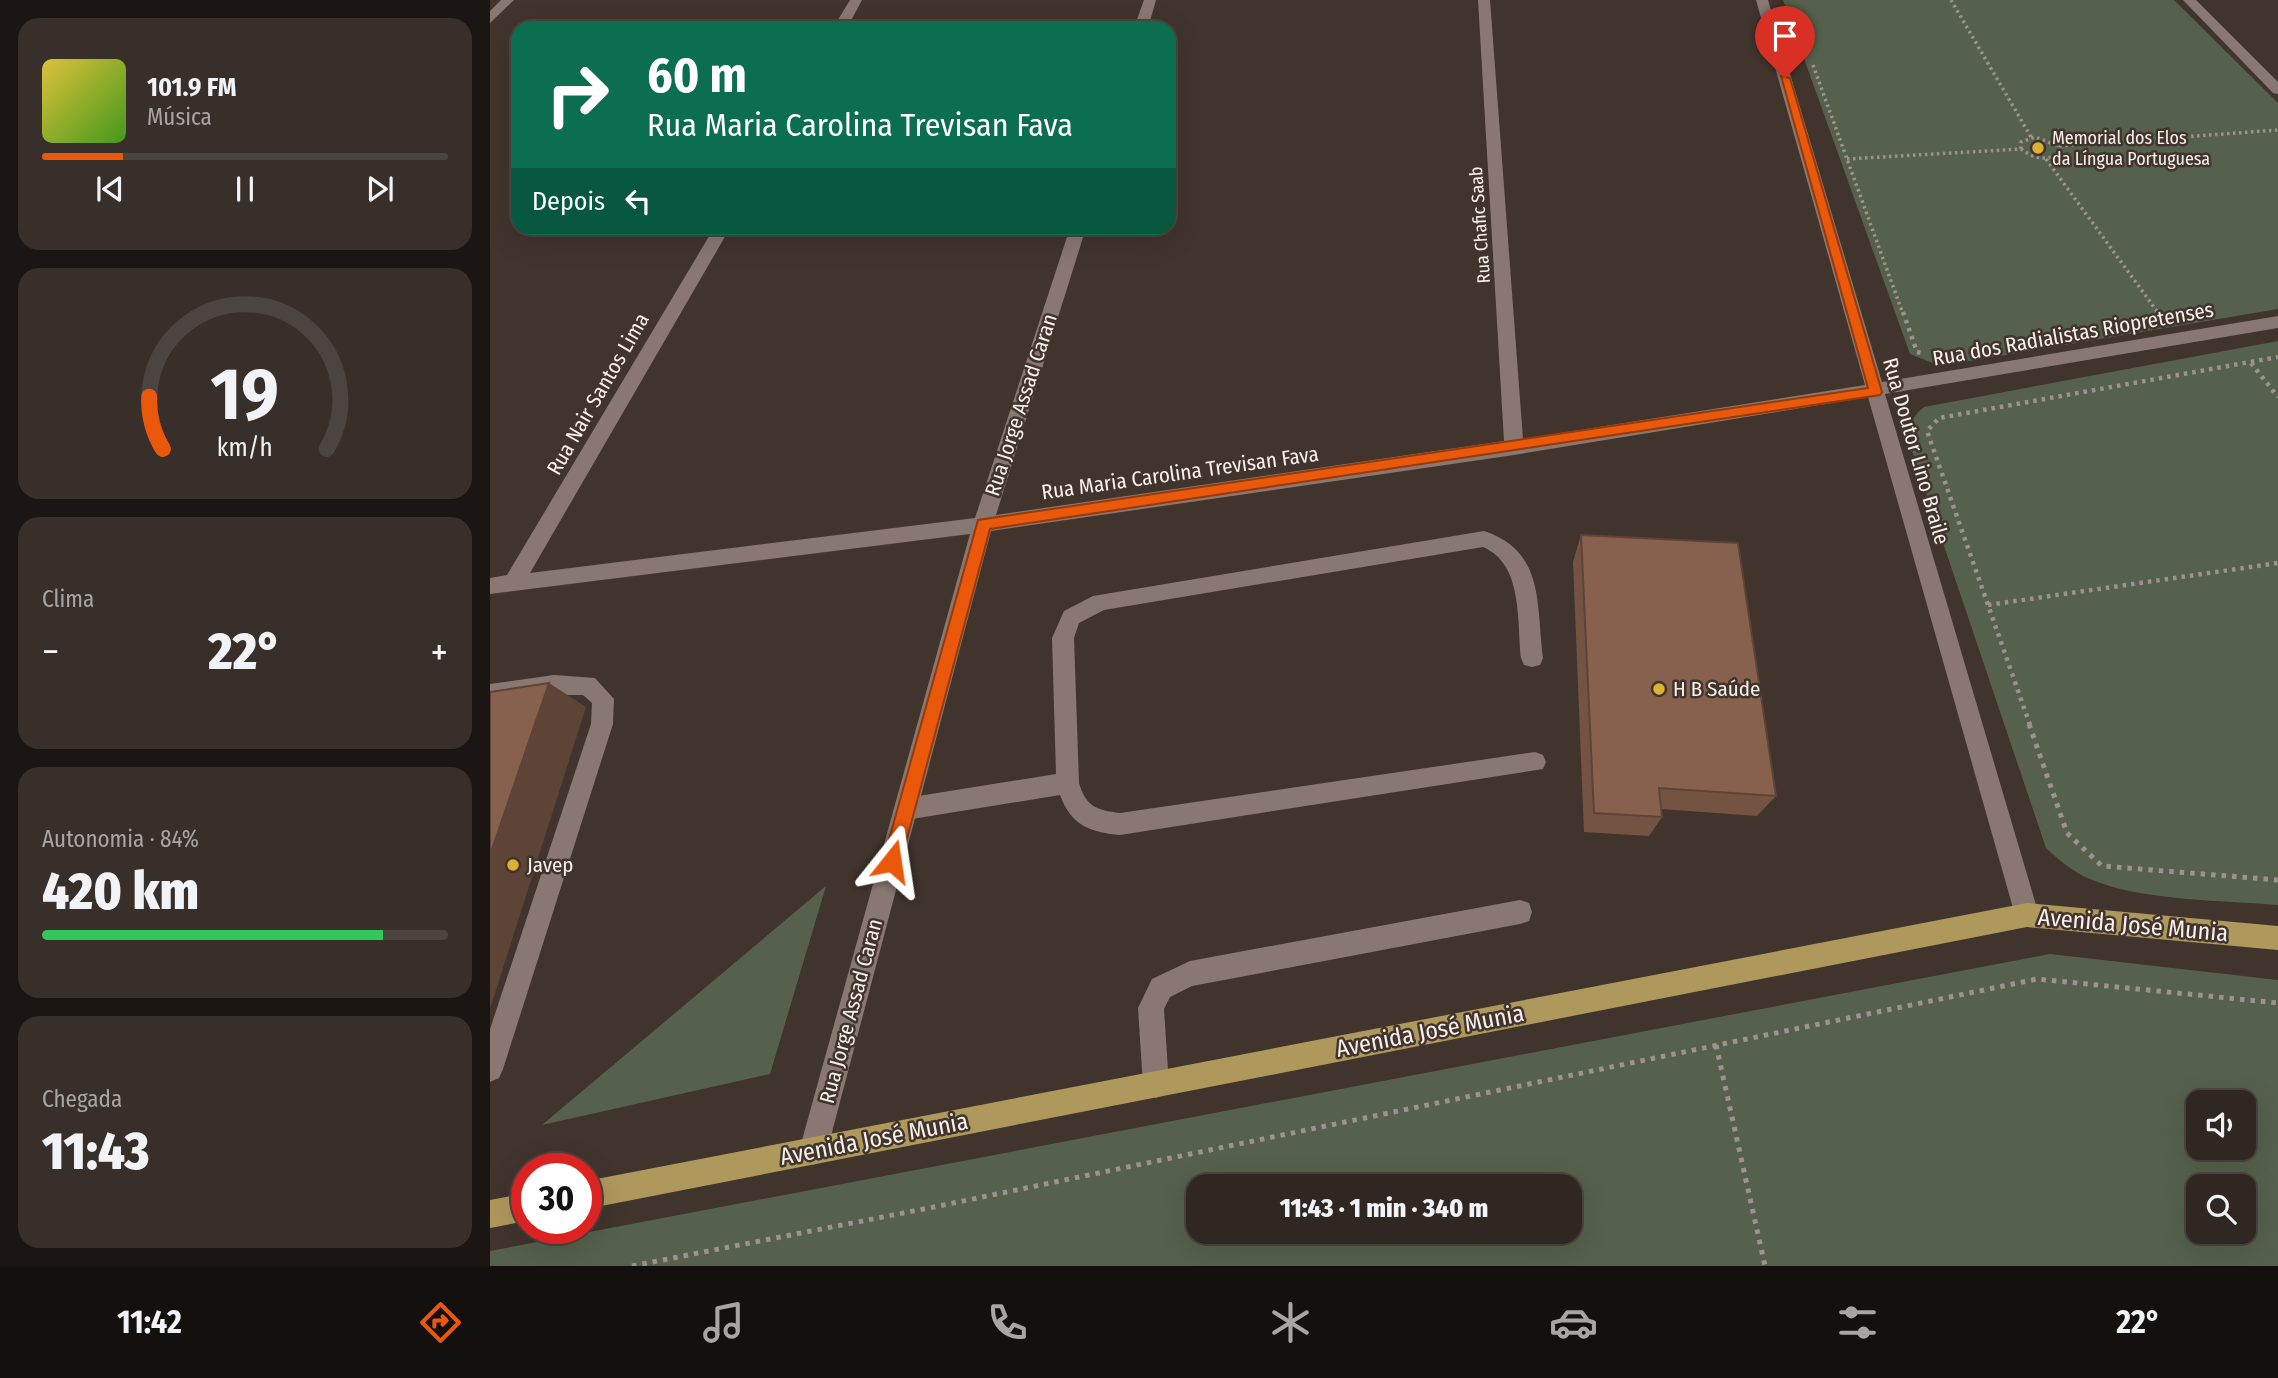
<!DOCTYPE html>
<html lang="pt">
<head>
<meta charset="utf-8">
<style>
  body { margin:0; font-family:"Fira Sans Condensed",sans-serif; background:#392f2a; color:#f1f3f6; height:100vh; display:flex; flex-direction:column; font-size:26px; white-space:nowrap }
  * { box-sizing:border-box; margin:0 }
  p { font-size:23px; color:#a8a5a5 }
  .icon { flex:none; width:38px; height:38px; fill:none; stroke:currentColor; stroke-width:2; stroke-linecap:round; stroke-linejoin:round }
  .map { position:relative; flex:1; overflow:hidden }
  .drawer { display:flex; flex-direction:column; gap:18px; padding:18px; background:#1b1513; width:490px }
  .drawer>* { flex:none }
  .banner { position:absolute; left:21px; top:21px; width:665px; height:214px; border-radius:21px; box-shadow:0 7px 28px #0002,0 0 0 2px #4c4440; background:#0b6e4f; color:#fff; overflow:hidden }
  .controls { position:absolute; left:1696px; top:1090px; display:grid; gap:14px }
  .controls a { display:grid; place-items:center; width:70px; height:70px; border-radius:14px; background:#312722; box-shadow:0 7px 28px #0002,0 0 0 2px #4c4440; font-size:35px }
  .speed { position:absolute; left:21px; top:1153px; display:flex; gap:14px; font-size:35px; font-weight:700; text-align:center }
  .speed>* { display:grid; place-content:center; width:91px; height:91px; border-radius:50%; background:#312722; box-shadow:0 7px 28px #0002,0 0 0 2px #4c4440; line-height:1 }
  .speed .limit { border:10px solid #d22; background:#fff; color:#111 }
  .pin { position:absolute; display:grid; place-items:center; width:60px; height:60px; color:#fff; margin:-72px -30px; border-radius:50% 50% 50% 0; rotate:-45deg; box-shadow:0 0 7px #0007 }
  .pin .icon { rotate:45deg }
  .me { position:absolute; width:77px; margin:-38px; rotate:15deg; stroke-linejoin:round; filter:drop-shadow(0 0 5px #0008) }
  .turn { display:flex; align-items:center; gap:24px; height:147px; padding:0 21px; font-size:32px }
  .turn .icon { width:91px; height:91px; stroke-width:2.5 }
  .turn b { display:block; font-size:49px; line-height:60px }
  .then { display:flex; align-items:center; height:66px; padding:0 21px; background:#0003; gap:14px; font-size:26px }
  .big { font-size:52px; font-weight:800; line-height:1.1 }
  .drawer .card { flex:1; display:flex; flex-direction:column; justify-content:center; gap:10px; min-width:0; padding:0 24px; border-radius:21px; background:#392f2a }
  .drawer .dial { align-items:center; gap:0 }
  .dial svg { height:182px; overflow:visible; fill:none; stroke:#4c4440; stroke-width:7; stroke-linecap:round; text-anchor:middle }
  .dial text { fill:#f1f3f6; stroke:none }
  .song { display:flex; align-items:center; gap:21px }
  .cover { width:84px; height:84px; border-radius:10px; background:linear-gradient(135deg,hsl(50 70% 55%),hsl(100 70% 35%)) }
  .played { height:7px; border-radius:4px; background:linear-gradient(90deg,#ea580c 20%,#4c4440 20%) }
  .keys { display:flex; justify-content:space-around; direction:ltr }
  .heat { display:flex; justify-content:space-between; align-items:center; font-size:38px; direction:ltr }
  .charge { height:10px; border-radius:5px; background:linear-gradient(90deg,#34c759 84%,#4c4440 0) }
  .trip { position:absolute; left:696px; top:1174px; width:396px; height:70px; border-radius:21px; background:#312722; box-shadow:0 7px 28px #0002,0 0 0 2px #4c4440; font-weight:800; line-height:70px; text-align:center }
  .tabs { display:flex; height:112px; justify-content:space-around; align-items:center; background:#14100e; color:#a8a5a5 }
  .tabs .icon { width:49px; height:49px }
  .tabs .current { color:#ea580c }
  .tabs b { font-size:32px; color:#f1f3f6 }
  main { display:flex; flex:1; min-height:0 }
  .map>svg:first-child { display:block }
</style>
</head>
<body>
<main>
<section class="drawer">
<div class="card">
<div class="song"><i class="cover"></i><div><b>101.9 FM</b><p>Música</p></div></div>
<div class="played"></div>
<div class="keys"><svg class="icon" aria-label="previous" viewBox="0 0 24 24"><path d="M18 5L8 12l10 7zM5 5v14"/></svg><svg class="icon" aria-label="pause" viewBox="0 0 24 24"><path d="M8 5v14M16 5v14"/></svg><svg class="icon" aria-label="next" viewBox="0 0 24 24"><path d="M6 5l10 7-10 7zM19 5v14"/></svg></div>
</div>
<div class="card dial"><svg viewBox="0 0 100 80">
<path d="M14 69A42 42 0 1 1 86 69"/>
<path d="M14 69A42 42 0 0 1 8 46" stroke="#ea580c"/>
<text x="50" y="56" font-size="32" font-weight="700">19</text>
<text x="50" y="72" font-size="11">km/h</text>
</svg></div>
<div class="card"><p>Clima</p>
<div class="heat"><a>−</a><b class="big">22°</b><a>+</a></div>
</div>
<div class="card"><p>Autonomia · 84%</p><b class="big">420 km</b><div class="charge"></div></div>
<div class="card"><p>Chegada</p><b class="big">11:43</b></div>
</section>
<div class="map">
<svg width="1788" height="1266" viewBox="0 0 1788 1266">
  <rect width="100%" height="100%" fill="#41342d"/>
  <path fill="#55614c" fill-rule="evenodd" d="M1293,0h391l104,103v206l-338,57 -30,-12z
    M1788,341v564c-56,-5 -138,-4 -188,-26 -17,-7 -31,-19 -44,-31l-134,-397c-5,-20 -4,-31 12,-44z
    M336,886l-56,188 -228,51z
    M1560,954l228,26v286h-1788v-15zM1708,1102h46v46h-46zM709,1186h371v46h-371zM1708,1186h46v46h-46z"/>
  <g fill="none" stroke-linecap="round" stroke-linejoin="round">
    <path stroke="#9d928d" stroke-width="3.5" stroke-dasharray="2.5 3.5" stroke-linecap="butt" d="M1461,0l80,137
      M1323,65l90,249
      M1531,149v-7l14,-5 23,9 220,-16
      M1357,159l174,-10c12,9 23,12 37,6v-9
      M1556,159l113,155"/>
    <path stroke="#9d928d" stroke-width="4.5" stroke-dasharray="3.5 5" stroke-linecap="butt" d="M1413,312l14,40 5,1
      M1668,312l2,3
      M1761,363l27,34
      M1498,605l290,-42
      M1540,725l-103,-294 12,-13 339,-61"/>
    <path stroke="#9d928d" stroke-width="5" stroke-dasharray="4.5 6" stroke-linecap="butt" d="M1539,724l38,109 35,33 176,14
      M1226,1045l49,221
      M142,1266l302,-59 1103,-228 241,24"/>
    <path fill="#887871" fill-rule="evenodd" d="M994,531c61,20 52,73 59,127l-3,7 -8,2 -8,-2 -3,-7c-4,-38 2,-94 -38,-111l-379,63 -25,13 -5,15 5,145c7,24 18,27 41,30l415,-61 8,3 3,7 -3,7 -423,66c-31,-3 -49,-10 -60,-40l-154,25 -8,-3 -4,-8 4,-8 8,-3 150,-24 -4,-136 12,-27 29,-15z
      M64,675l41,3 19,21 -1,25 -110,345 -4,9 -9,4v-53l101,-305 1,-21 -9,-8h-29l-64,9v-20z
      M1030,900l9,3 3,9 -3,9 -9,3 -328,62 -22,11 -6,12 5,76 -4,9 -9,4 -9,-4 -4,-9 -5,-77 14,-29 38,-18z"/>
    <path fill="#887871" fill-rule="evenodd" d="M11,0h13l-24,23v-12z
      M360,0h12l-15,28h-14z
      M654,0h12l-8,28h-14z
      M988,0h12l33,439 342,-54 -109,-385h12l114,382 396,-66v12l-393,66 154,521 -3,9 -9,3 -9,-3 -3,-9 -147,-518 -354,58 -523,76 -164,620 -4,10 -10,4 -10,-4 -4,-10 171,-617 -480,60v-16l17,-3 207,-347h16l-200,345 445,-55 95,-290h16l-90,287 508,-74z
      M1693,0h13l82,82v12l-5,-1z"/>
    <path fill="#af985b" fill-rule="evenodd" d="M1537,903l251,23v24l-251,-23 -1441,282v-28z
      M37,1193v28l-37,7v-28z"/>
  </g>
  <path fill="#745343" d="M1091,535l195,261 -19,20 -96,-7 1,8 -13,19 -65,-4 -11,-270z"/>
  <path fill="#5e4437" d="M59,683l37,24 -96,302v-154z"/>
  <path fill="#87614e" stroke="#5e4437" stroke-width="2" d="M1091,535l157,8 38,253 -117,-8 3,29 -68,-4z
    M59,683l-59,172v-163z"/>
  <path fill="#ea580c" stroke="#983908" stroke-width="2" d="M1291,76l9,2 92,314 -2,3 -890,134 -89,332 -3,6 -6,3 -7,-3 -2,-6 95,-341 890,-132z"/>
  <g fill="#dcb233" stroke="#41342d" stroke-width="2.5">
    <circle cx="1548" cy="148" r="7"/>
    <circle cx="1169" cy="689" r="7"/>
    <circle cx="23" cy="865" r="7"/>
  </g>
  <g text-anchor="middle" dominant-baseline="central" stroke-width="5" stroke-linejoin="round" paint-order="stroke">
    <g font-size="18" fill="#f9f0ec" stroke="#41342d" text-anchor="start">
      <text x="1562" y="138">Memorial dos Elos<tspan x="1562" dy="21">da Língua Portuguesa</tspan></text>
    </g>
    <g font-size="18" fill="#f9f0ec" stroke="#41342d">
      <text transform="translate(990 225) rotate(-94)">Rua Chafic Saab</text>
    </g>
    <g font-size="21" fill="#f9f0ec" stroke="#41342d">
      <text transform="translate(1583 334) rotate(-10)">Rua dos Radialistas Riopretenses</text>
      <text transform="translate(108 394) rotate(-60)">Rua Nair Santos Lima</text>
      <text transform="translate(531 405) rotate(-72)">Rua Jorge Assad Caran</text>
      <text transform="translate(1426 451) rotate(74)">Rua Doutor Lino Braile</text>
      <text transform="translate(690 473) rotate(-8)">Rua Maria Carolina Trevisan Fava</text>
      <text transform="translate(361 1011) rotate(-75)">Rua Jorge Assad Caran</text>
    </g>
    <g font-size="21" fill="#f9f0ec" stroke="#41342d" text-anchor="start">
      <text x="1183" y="689">H B Saúde</text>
      <text x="37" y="865">Javep</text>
    </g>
    <g font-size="24" fill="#f9f0ec" stroke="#41342d">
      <text transform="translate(1643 925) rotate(5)">Avenida José Munia</text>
      <text transform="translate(940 1031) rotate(-11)">Avenida José Munia</text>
      <text transform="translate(384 1139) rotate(-11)">Avenida José Munia</text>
    </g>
  </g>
</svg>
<div class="controls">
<a><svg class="icon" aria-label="sound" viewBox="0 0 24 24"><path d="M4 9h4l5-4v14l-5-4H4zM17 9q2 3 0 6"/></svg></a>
<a><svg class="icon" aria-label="search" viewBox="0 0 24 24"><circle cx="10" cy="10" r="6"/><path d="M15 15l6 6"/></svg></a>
</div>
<div class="speed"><div class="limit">30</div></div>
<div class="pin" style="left:1295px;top:78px;background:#d93025"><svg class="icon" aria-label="arrive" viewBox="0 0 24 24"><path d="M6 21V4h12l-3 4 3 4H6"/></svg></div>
<svg class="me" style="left:402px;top:861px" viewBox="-20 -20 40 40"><path d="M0-17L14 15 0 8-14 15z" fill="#ea580c" stroke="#fff" stroke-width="4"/></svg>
<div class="trip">11:43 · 1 min · 340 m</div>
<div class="banner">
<div class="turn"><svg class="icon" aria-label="right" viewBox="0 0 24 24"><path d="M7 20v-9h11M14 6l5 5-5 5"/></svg><div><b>60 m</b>Rua Maria Carolina Trevisan Fava</div></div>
<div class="then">Depois<svg class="icon" aria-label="left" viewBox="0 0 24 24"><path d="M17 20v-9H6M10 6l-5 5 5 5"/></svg></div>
</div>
</div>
</main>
<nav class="tabs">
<b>11:42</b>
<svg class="icon current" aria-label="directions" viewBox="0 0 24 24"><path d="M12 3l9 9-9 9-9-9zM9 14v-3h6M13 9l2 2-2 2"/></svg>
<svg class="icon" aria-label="music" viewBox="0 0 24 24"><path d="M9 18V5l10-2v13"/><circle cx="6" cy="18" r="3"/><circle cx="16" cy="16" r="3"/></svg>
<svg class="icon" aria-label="phone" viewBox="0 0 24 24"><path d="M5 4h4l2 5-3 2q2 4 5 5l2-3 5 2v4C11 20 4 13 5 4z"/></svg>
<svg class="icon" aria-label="climate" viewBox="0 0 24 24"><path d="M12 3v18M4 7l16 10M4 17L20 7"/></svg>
<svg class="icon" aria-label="car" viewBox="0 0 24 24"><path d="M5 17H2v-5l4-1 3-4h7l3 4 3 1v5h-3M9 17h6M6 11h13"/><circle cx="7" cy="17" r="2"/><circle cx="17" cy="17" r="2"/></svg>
<svg class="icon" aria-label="filters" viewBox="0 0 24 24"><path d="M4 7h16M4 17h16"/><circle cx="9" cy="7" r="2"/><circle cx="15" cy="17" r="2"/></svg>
<b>22°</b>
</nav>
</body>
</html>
